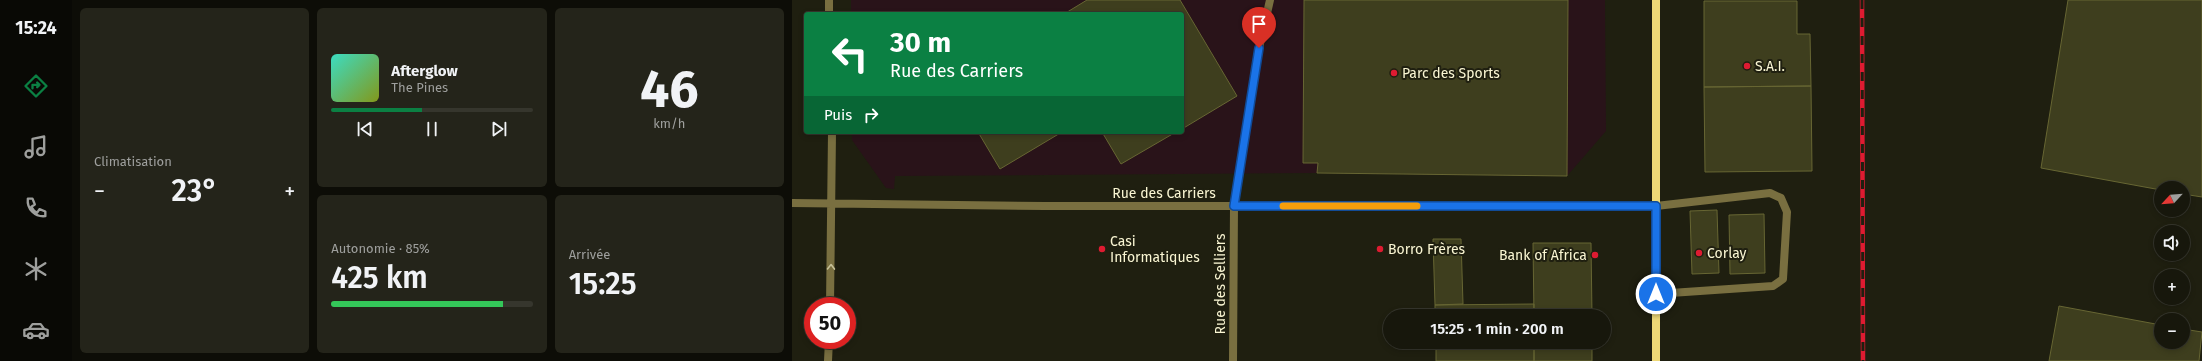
<!DOCTYPE html>
<html lang="fr">
<head>
<meta charset="utf-8">
<style>
  body { margin:0; font-family:"Fira Sans",sans-serif; background:#24241a; color:#f1f3f6; height:100vh; display:flex; flex-direction:column; font-size:15px; white-space:nowrap }
  * { box-sizing:border-box; margin:0 }
  p { font-size:13px; color:#9e9f9d }
  .icon { flex:none; width:22px; height:22px; fill:none; stroke:currentColor; stroke-width:2; stroke-linecap:round; stroke-linejoin:round }
  .map { position:relative; flex:1; overflow:hidden }
  .sheet { display:flex; flex-direction:column; gap:8px; padding:8px; background:#0d0d07; width:720px }
  .sheet>* { flex:none }
  .top-card { position:absolute; left:12px; top:12px; width:380px; height:122px; border-radius:4px; box-shadow:0 2px 6px #0003,0 0 0 1px #36362d; background:#0b8043; color:#fff; overflow:hidden }
  .needle { width:26px; rotate:244deg }
  .buttons { position:absolute; left:1362px; top:181px; display:grid; gap:8px }
  .buttons a { display:grid; place-items:center; width:36px; height:36px; border-radius:50%; background:#17170c; box-shadow:0 2px 6px #0003,0 0 0 1px #36362d; font-size:20px }
  .speed { position:absolute; left:12px; top:297px; display:flex; gap:8px; font-size:20px; font-weight:700; text-align:center }
  .speed>* { display:grid; place-content:center; width:52px; height:52px; border-radius:50%; background:#17170c; box-shadow:0 2px 6px #0003,0 0 0 1px #36362d; line-height:1 }
  .speed .limit { border:6px solid #d22; background:#fff; color:#111 }
  .pin { position:absolute; display:grid; place-items:center; width:34px; height:34px; color:#fff; margin:-41px -17px; border-radius:50% 50% 50% 0; rotate:-45deg; box-shadow:0 0 4px #0007 }
  .pin .icon { rotate:45deg }
  .me { position:absolute; width:44px; margin:-22px; rotate:0deg; stroke-linejoin:round; filter:drop-shadow(0 0 3px #0008) }
  .turn { display:flex; align-items:center; gap:14px; height:84px; padding:0 20px; font-size:18px }
  .turn .icon { width:52px; height:52px; stroke-width:2.5 }
  .turn b { display:block; font-size:28px; line-height:34px }
  .then { display:flex; align-items:center; height:38px; padding:0 20px; background:#0003; gap:8px; font-size:15px }
  .big { font-size:30px; font-weight:600; line-height:1.1 }
  .sheet .tile { flex:1; display:flex; flex-direction:column; justify-content:center; gap:6px; min-width:0; padding:0 14px; border-radius:6px; background:#24241a }
  .sheet .dial { align-items:center; gap:0 }
  .dial b { font-size:52px; line-height:1 }
  .song { display:flex; align-items:center; gap:12px }
  .cover { width:48px; height:48px; border-radius:6px; background:linear-gradient(135deg,hsl(170 70% 55%),hsl(70 70% 35%)) }
  .played { height:4px; border-radius:2px; background:linear-gradient(90deg,#0b8043 45%,#36362d 45%) }
  .keys { display:flex; justify-content:space-around; direction:ltr }
  .heat { display:flex; justify-content:space-between; align-items:center; font-size:22px; direction:ltr }
  .charge { height:6px; border-radius:3px; background:linear-gradient(90deg,#34c759 85%,#36362d 0) }
  .sheet .tiles { flex:1; display:grid; gap:8px; grid-template-columns:repeat(3,1fr) }
  .tile:first-child { grid-row:span 2 }
  .trip { position:absolute; left:591px; top:309px; width:228px; height:40px; border-radius:20px; background:#17170c; box-shadow:0 2px 6px #0003,0 0 0 1px #36362d; font-weight:600; line-height:40px; text-align:center }
  main { display:flex; flex:1; min-height:0 }
  .tabs { display:flex; flex-direction:column; width:72px; justify-content:space-around; align-items:center; background:#090905; color:#9e9f9d }
  .tabs .icon { width:28px; height:28px }
  .tabs .active { color:#0b8043 }
  .tabs b { font-size:18px; color:#f1f3f6 }
  .map>svg:first-child { display:block }
</style>
</head>
<body>
<main>
<nav class="tabs">
<b>15:24</b>
<svg class="icon active" aria-label="directions" viewBox="0 0 24 24"><path d="M12 3l9 9-9 9-9-9zM9 14v-3h6M13 9l2 2-2 2"/></svg>
<svg class="icon" aria-label="music" viewBox="0 0 24 24"><path d="M9 18V5l10-2v13"/><circle cx="6" cy="18" r="3"/><circle cx="16" cy="16" r="3"/></svg>
<svg class="icon" aria-label="phone" viewBox="0 0 24 24"><path d="M5 4h4l2 5-3 2q2 4 5 5l2-3 5 2v4C11 20 4 13 5 4z"/></svg>
<svg class="icon" aria-label="climate" viewBox="0 0 24 24"><path d="M12 3v18M4 7l16 10M4 17L20 7"/></svg>
<svg class="icon" aria-label="car" viewBox="0 0 24 24"><path d="M5 17H2v-5l4-1 3-4h7l3 4 3 1v5h-3M9 17h6M6 11h13"/><circle cx="7" cy="17" r="2"/><circle cx="17" cy="17" r="2"/></svg>
</nav>
<section class="sheet">
<div class="tiles">
<div class="tile"><p>Climatisation</p>
<div class="heat"><a>−</a><b class="big">23°</b><a>+</a></div>
</div>
<div class="tile">
<div class="song"><i class="cover"></i><div><b>Afterglow</b><p>The Pines</p></div></div>
<div class="played"></div>
<div class="keys"><svg class="icon" aria-label="previous" viewBox="0 0 24 24"><path d="M18 5L8 12l10 7zM5 5v14"/></svg><svg class="icon" aria-label="pause" viewBox="0 0 24 24"><path d="M8 5v14M16 5v14"/></svg><svg class="icon" aria-label="next" viewBox="0 0 24 24"><path d="M6 5l10 7-10 7zM19 5v14"/></svg></div>
</div>
<div class="tile dial"><b>46</b><p>km/h</p></div>
<div class="tile"><p>Autonomie · 85%</p><b class="big">425 km</b><div class="charge"></div></div>
<div class="tile"><p>Arrivée</p><b class="big">15:25</b></div>
</div>
</section>
<div class="map">
<svg width="1410" height="361" viewBox="0 0 1410 361">
  <rect width="100%" height="100%" fill="#1f1f10"/>
  <path fill="#291319" d="M59,0h754l1,131 -39,45 -250,-3 -422,3 -1,13 -8,-1 -34,-48v-8h330v-118h-331z"/>
  <path fill="#3e3e1e" stroke="#676633" d="M295,0h93l57,96 -55,33v-115h-118z
    M512,0h264l-1,176 -250,-3 1,-10h-15z
    M1276,0h134v197l-19,-3v-6h-22v2l-120,-22z
    M912,1h93v33h13l1,52 -107,1z
    M1019,86l1,85 -107,1 -1,-85z
    M186,132h84l-62,37z
    M310,132h74l-55,32z
    M925,210l2,63 -27,1 -2,-63z
    M972,214l1,59 -35,1 -1,-59z
    M641,239h28l2,65 -28,1z
    M741,243h58l1,73h-58z
    M742,304v12h-99v-11z
    M1267,306l102,19v17h22v-13l19,3 -3,29h-150z
    M644,342h98v19h-98z
    M742,342h58v19h-58z"/>
  <g fill="none" stroke-linecap="round" stroke-linejoin="round">
    <path stroke="#796f40" stroke-width="8" d="M442,206l25,-158 11,-48
      M864,206l114,-13 11,5 6,14 -4,67 -10,7 -117,8"/>
    <path stroke="#796f40" stroke-width="8" d="M37,0v14
      M0,203l253,3h611
      M38,306l2,-174
      M36,361l1,-21
      M441,361l1,-155"/>
    <path stroke="#eed876" stroke-width="8" d="M864,361v-361"/>
    <g stroke="#de1b31" stroke-width="4.5">
      <path id="rail" d="M1070,0l1,361"/>
    </g>
    <use href="#rail" stroke="#1f1f10" stroke-width="3" stroke-dasharray="9" stroke-linecap="butt"/>
  </g>
  <defs><path id="oneway-chevron" d="M-2-3.5L2.5 0L-2 3.5" fill="none" stroke-width="1.6" stroke-linecap="round" stroke-linejoin="round"/></defs>
  <use stroke="#c6c098" href="#oneway-chevron" transform="translate(39 267) rotate(-89)"/>
  <g fill="none" stroke-linecap="round" stroke-linejoin="round">
    <g stroke="#114b97" stroke-width="10">
      <path id="route" d="M467,48l-25,158h422v88"/>
    </g>
    <use href="#route" stroke="#1a73e8" stroke-width="7"/>
    <path stroke="#f59e0b" stroke-width="7" d="M491,206h134"/>
  </g>
  <g fill="#de1b31" stroke="#1f1f10" stroke-width="1.5">
    <circle cx="955" cy="66" r="4"/>
    <circle cx="602" cy="73" r="4"/>
    <circle cx="310" cy="249" r="4"/>
    <circle cx="588" cy="249" r="4"/>
    <circle cx="907" cy="253" r="4"/>
    <circle cx="803" cy="255" r="4"/>
  </g>
  <g text-anchor="middle" dominant-baseline="central" stroke-width="4" stroke-linejoin="round" paint-order="stroke">
    <g font-size="14" fill="#faf6d3" stroke="#1f1f10" text-anchor="start">
      <text x="963" y="66">S.A.I.</text>
      <text x="610" y="73">Parc des Sports</text>
      <text x="318" y="241">Casi<tspan x="318" dy="16">Informatiques</tspan></text>
      <text x="596" y="249">Borro Frères</text>
      <text x="915" y="253">Corlay</text>
      <text x="795" y="255" text-anchor="end">Bank of Africa</text>
    </g>
    <g font-size="14" fill="#faf6d3" stroke="#1f1f10">
      <text x="372" y="193">Rue des Carriers</text>
      <text transform="translate(428 284) rotate(-90)">Rue des Selliers</text>
    </g>
  </g>
</svg>
<div class="buttons">
<a><svg class="needle" viewBox="-14 -14 28 28"><path d="M0-13l5 13h-10z" fill="#e53935"/><path d="M0 13l5-13h-10z" fill="#9e9f9d"/></svg></a>
<a><svg class="icon" aria-label="sound" viewBox="0 0 24 24"><path d="M4 9h4l5-4v14l-5-4H4zM17 9q2 3 0 6"/></svg></a>
<a>+</a>
<a>−</a>
</div>
<div class="speed"><div class="limit">50</div></div>
<div class="pin" style="left:467px;top:48px;background:#d93025"><svg class="icon" aria-label="arrive" viewBox="0 0 24 24"><path d="M6 21V4h12l-3 4 3 4H6"/></svg></div>
<svg class="me" style="left:864px;top:294px" viewBox="-20 -20 40 40"><circle r="17" fill="#1a73e8" stroke="#fff" stroke-width="3"/><path d="M0-11L8 9 0 5-8 9z" fill="#fff"/></svg>
<div class="trip">15:25 · 1 min · 200 m</div>
<div class="top-card">
<div class="turn"><svg class="icon" aria-label="left" viewBox="0 0 24 24"><path d="M17 20v-9H6M10 6l-5 5 5 5"/></svg><div><b>30 m</b>Rue des Carriers</div></div>
<div class="then">Puis<svg class="icon" aria-label="right" viewBox="0 0 24 24"><path d="M7 20v-9h11M14 6l5 5-5 5"/></svg></div>
</div>
</div>
</main>
</body>
</html>
